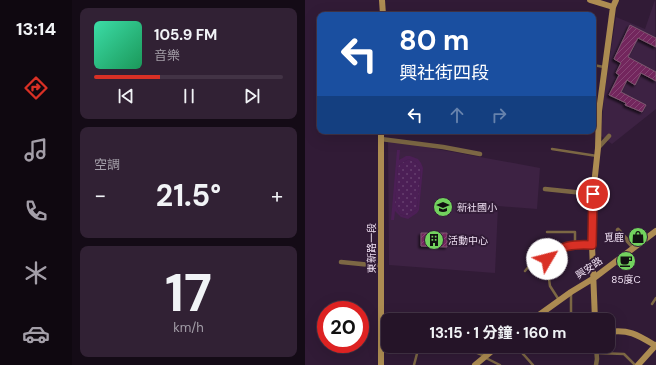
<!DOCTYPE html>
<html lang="zh-TW">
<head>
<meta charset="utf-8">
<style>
  body { margin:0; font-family:"DM Sans","Noto Sans TC",sans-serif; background:#312134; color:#f1f3f6; height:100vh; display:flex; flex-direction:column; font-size:15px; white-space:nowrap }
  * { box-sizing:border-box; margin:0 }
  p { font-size:13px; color:#a39ea8 }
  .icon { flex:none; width:22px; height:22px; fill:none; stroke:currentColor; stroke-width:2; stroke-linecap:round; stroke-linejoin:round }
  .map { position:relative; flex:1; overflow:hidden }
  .details { display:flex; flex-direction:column; gap:8px; padding:8px; background:#140b16; width:233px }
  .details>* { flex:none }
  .guide { position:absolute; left:12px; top:12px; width:279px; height:122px; border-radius:8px; box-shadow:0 4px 16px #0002,0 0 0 1px #423345; background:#1a4fa0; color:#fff; overflow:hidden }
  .speed { position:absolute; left:12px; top:301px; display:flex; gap:8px; font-size:20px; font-weight:700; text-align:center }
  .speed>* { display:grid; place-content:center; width:52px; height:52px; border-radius:50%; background:#251428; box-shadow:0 4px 16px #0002,0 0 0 1px #423345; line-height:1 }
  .speed .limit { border:6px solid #d22; background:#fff; color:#111 }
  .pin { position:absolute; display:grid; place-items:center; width:34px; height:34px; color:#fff; margin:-17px; border:2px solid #fff; border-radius:50%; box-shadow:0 1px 4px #0007 }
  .me { position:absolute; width:44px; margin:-22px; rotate:53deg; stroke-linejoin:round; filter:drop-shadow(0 0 3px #0008) }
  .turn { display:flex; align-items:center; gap:14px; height:84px; padding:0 16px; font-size:18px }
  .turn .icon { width:52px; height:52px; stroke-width:2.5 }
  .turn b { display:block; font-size:28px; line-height:34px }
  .lanes { display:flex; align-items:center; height:38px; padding:0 16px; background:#0003; justify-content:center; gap:20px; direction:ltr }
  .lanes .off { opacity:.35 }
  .big { font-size:30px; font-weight:700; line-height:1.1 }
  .details .tile { flex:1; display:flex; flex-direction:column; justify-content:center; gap:6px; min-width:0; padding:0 14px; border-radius:8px; background:#312134 }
  .details .dial { align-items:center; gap:0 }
  .dial b { font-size:52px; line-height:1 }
  .song { display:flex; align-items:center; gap:12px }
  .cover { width:48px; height:48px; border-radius:6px; background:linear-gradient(135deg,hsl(160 70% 55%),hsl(150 70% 35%)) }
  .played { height:4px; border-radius:2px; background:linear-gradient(90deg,#d93025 35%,#423345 35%) }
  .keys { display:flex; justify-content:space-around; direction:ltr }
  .heat { display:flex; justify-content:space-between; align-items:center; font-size:22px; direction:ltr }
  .trip { position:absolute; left:76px; top:313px; width:234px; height:40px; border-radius:8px; background:#251428; box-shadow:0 4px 16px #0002,0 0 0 1px #423345; font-weight:700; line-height:40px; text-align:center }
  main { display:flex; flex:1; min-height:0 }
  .tab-bar { display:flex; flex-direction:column; width:72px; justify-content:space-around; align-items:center; background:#0f0810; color:#a39ea8 }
  .tab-bar .icon { width:28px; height:28px }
  .tab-bar .current { color:#d93025 }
  .tab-bar b { font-size:18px; color:#f1f3f6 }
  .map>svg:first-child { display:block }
</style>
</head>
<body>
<main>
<nav class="tab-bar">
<b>13:14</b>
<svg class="icon current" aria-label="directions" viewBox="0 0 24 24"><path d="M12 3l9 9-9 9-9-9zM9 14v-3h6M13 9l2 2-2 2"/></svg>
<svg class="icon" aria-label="music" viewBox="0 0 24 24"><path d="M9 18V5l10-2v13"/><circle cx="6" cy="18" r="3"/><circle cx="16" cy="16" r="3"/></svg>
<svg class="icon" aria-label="phone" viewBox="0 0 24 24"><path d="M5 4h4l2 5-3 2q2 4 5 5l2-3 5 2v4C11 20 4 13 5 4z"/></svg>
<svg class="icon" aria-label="climate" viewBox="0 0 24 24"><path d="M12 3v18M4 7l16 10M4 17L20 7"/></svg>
<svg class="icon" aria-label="car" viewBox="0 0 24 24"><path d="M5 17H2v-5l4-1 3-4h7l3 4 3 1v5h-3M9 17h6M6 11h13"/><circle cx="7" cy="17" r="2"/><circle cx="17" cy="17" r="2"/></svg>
</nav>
<section class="details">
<div class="tile">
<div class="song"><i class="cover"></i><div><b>105.9 FM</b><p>音樂</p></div></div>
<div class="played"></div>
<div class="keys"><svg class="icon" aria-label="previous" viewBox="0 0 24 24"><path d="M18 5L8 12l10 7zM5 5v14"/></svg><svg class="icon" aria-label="pause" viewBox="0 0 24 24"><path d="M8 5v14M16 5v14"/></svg><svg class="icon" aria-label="next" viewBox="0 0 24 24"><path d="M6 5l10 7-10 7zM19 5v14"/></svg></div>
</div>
<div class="tile"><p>空調</p>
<div class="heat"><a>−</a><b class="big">21.5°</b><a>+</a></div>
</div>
<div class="tile dial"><b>17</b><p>km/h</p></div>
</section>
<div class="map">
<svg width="351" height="365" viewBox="0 0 351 365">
  <defs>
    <pattern id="grass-dots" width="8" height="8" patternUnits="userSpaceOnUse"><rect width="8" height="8" fill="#4c1f56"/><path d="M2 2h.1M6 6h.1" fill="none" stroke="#663f6f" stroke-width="1.8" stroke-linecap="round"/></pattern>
    <pattern id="building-hatch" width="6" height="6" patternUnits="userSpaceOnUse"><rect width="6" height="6" fill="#73265d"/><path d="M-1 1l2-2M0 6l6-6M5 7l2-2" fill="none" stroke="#874575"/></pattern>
    <filter id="shadow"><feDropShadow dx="-2" dy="2" stdDeviation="1" flood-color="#0009"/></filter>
  </defs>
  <rect width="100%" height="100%" fill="#311b36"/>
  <path fill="#3d2243" d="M350,0l1,109 -44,35 -11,-8 3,-41 12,-78 29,12z
    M83,140l152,28 -3,41 -39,-3 -3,67 -106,-8z"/>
  <path fill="url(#grass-dots)" d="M104,159l7,4 5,7 -4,39 -11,7 -6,-2 -5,-10 3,-37 2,-3z"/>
  <path fill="#4c1f56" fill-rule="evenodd" d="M92,150h3l-1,10 7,-4h4l8,3 3,4 2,5 -4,42 -2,3 -9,6 -7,-2 -6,-6 -1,9h-3zM104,159l7,4 5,7 -4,39 -11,7 -6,-2 -5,-10 3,-37 2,-3z"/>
  <path fill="url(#building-hatch)" stroke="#7c586f" filter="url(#shadow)" d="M325,25l26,13v9l-18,-9 -10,19 28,15v9l-15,-8 -6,12 -8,-5 -6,12 25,13 -4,7 -17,-7 1,-2 -17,-8 10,-20 -3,-2 5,-10 -7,-4z
    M116,233h26v14l-26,-1z"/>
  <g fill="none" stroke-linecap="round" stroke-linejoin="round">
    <path stroke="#7c6744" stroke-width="2.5" d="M288,65l11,2
      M247,149l45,7
      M242,232h28v13h17
      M231,258l10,4
      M220,271l11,-13 5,-12
      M266,292v28
      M254,300l-9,-14 -4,-27c8,-10 17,-12 29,-14
      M347,304l4,-6
      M155,346l25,10
      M211,346l17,19
      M239,346l14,6 2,-6
      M292,353l27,1 11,11
      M218,354l8,-8 2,2 2,-2
      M179,357l16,8
      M109,365l5,-19"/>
    <path stroke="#7c6744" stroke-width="4.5" d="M76,139l62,8 37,7
      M293,148l11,-12
      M240,189l48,5
      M313,230l16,18
      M36,262l40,4
      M291,365l1,-6 -1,-13"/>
    <path stroke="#ad8c52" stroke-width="6" d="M77,0l1,15
      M285,0l23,7
      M227,320l39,-28 23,-14 62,-47
      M290,320l-3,-75 1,-51 5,-46 1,-37 14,-104 3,-7
      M303,332c22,-3 30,3 48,14
      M76,365v-234
      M170,365l23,-19
      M333,365l18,-20"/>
  </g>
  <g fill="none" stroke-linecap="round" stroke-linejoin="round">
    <g stroke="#8d1f18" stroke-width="10">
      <path id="route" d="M242,259c11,-14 28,-15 45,-14l1,-51"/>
    </g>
    <use href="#route" stroke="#d93025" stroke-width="7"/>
  </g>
  <defs>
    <g id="school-disc" transform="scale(1)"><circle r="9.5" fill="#72d25e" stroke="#311b36"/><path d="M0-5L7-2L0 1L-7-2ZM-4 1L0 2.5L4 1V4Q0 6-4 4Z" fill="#111"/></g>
    <g id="shop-disc" transform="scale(1)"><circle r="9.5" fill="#72d25e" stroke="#311b36"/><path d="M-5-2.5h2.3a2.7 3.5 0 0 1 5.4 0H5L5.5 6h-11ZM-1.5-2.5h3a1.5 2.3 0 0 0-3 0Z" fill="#111"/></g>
    <g id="building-disc" transform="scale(1)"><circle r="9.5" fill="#72d25e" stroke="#311b36"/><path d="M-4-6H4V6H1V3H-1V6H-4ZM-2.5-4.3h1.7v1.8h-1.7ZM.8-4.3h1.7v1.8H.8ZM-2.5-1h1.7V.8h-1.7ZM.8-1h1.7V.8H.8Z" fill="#111"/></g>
    <g id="cafe-disc" transform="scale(1)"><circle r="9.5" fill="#72d25e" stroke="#311b36"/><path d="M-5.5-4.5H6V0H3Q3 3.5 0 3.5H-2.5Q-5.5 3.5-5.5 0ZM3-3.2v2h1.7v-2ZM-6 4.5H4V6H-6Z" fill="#111"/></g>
  </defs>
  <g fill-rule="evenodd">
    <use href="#school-disc" x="138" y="207"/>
    <use href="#shop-disc" x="333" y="237"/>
    <use href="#building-disc" x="129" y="240"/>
    <use href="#cafe-disc" x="321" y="261"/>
  </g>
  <g text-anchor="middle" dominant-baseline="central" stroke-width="4" stroke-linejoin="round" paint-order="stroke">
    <g font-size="10" fill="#f0e1f3" stroke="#311b36" text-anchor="start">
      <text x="152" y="207">新社國小</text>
      <text x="319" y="237" text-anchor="end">覓鹿</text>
      <text x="143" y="240">活動中心</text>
      <text x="321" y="279" text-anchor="middle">85度C</text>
    </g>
    <g font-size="10" fill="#f0e1f3" stroke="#311b36">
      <text transform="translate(66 248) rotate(-90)">東新路一段</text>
      <text transform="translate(284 268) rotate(-34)">興安路</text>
    </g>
  </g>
</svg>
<div class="speed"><div class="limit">20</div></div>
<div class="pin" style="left:288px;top:194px;background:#d93025"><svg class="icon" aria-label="arrive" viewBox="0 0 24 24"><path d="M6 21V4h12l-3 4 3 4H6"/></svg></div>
<svg class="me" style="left:242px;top:259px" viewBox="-20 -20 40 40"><circle r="19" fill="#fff"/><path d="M0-13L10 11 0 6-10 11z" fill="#d93025"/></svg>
<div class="trip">13:15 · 1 分鐘 · 160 m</div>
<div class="guide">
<div class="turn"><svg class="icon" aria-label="left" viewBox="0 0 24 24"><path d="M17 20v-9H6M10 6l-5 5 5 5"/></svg><div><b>80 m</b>興社街四段</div></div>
<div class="lanes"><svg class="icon" aria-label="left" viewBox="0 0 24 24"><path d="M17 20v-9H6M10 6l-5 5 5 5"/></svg><svg class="icon off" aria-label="ahead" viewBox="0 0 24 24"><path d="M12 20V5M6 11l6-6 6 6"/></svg><svg class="icon off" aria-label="right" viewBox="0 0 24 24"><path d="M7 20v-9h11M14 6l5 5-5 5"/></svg></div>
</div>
</div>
</main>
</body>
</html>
